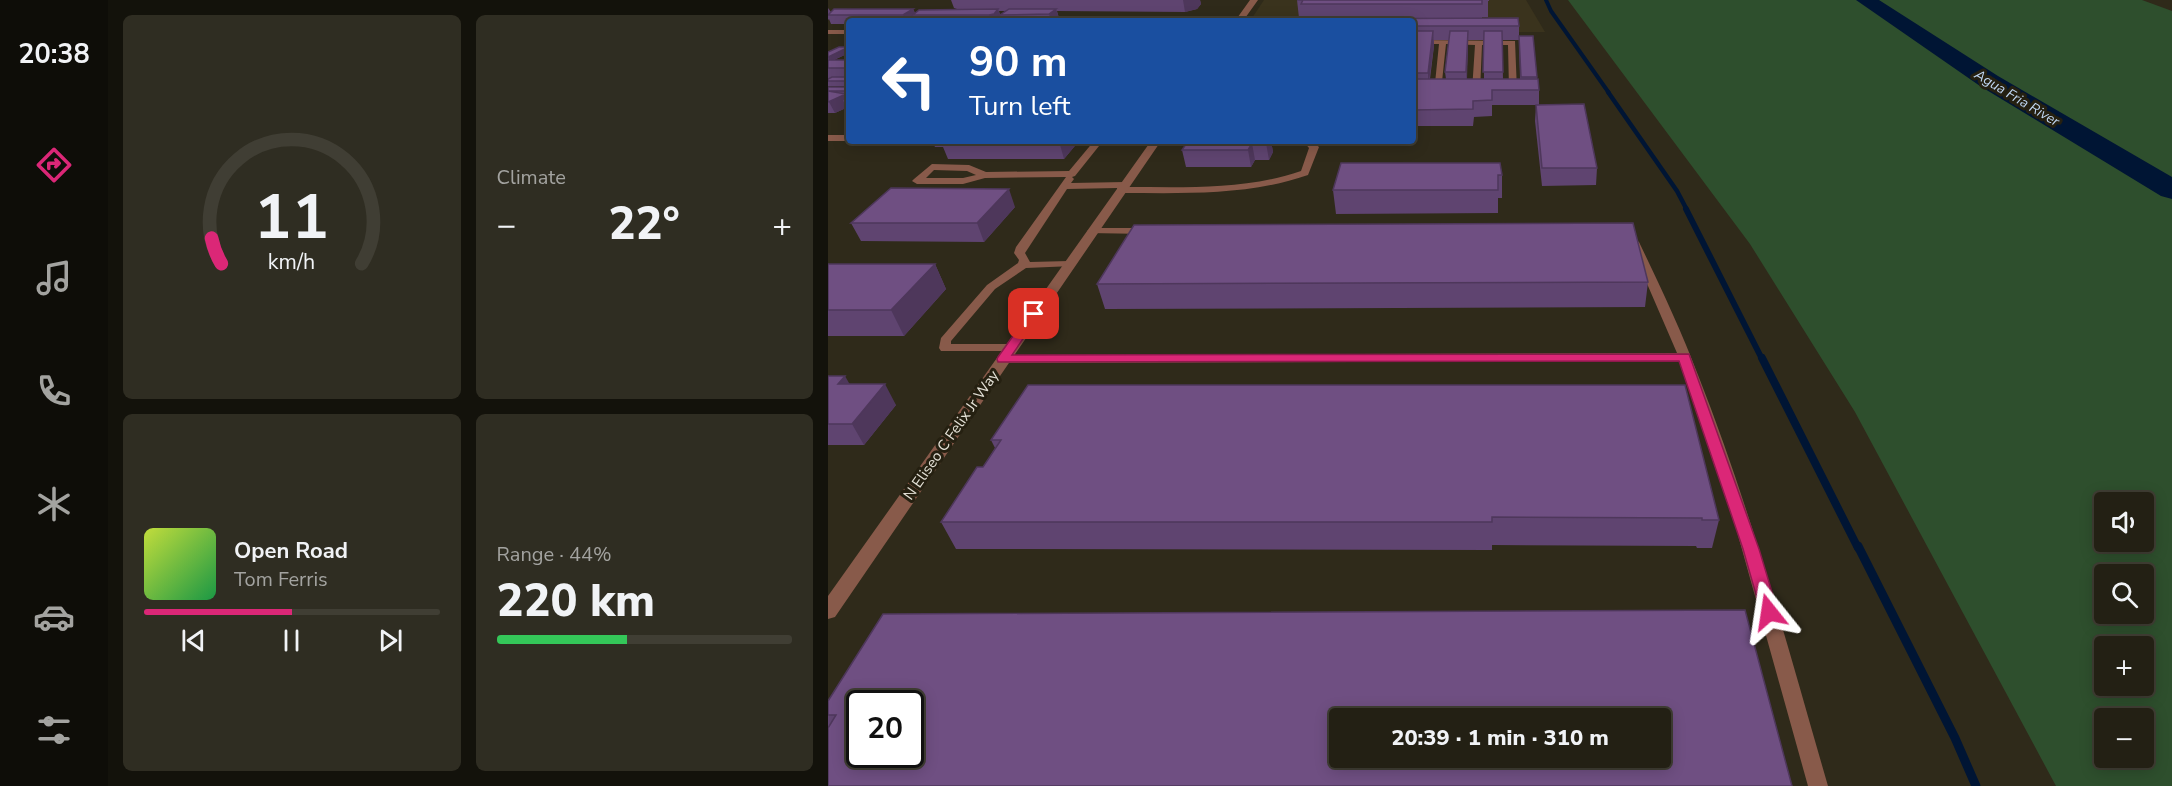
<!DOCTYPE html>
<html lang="en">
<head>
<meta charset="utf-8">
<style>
  body { margin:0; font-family:"Nunito Sans",sans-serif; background:#2f2d22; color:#f1f3f6; height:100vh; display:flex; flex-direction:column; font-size:22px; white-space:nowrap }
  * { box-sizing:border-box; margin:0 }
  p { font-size:20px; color:#a3a3a0 }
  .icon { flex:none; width:33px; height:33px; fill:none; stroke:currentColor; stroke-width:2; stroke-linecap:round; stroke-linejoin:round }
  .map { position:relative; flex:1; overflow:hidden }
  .drawer { display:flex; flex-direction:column; gap:15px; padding:15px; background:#13120b; width:720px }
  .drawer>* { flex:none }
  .guide { position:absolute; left:18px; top:18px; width:570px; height:126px; border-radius:6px; box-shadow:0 3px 15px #0003,0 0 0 2px #403e34; background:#1a4fa0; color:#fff; overflow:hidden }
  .controls { position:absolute; left:1266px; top:492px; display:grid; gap:12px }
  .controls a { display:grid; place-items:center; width:60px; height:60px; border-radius:6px; background:#232014; box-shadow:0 3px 15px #0003,0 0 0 2px #403e34; font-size:30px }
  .speed { position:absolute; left:18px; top:690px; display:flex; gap:12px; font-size:30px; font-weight:700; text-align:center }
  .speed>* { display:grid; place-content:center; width:78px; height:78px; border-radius:50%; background:#232014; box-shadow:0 3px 15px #0003,0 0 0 2px #403e34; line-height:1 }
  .speed .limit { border:3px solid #111; border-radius:9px; background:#fff; color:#111 }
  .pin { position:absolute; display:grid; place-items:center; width:51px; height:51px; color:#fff; margin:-26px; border-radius:12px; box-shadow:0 3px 9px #0006 }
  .me { position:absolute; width:66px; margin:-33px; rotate:345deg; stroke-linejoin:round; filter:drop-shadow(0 0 4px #0008) }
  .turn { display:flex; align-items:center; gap:21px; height:126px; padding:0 24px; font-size:27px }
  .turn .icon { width:78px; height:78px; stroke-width:2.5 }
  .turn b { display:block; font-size:42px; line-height:51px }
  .big { font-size:45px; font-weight:800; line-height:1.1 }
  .drawer .card { flex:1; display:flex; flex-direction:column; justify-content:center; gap:9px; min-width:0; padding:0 21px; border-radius:9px; background:#2f2d22 }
  .drawer .dial { align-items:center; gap:0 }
  .dial svg { height:156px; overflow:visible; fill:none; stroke:#403e34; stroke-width:7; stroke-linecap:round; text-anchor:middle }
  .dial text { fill:#f1f3f6; stroke:none }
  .song { display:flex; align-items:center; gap:18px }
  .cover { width:72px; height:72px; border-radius:9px; background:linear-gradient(135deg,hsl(70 70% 55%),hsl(140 70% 35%)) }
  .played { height:6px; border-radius:3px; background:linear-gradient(90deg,#db2777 50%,#403e34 50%) }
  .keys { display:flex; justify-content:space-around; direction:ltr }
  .heat { display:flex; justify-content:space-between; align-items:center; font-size:33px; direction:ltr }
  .charge { height:9px; border-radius:4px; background:linear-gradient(90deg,#34c759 44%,#403e34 0) }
  .drawer .tiles { flex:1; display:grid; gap:15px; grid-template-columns:repeat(2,1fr) }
  .trip { position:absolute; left:501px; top:708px; width:342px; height:60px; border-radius:6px; background:#232014; box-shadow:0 3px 15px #0003,0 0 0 2px #403e34; font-weight:800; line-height:60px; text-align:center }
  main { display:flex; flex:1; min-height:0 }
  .menu { display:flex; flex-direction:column; width:108px; justify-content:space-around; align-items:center; background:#0e0d08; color:#a3a3a0 }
  .menu .icon { width:42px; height:42px }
  .menu .active { color:#db2777 }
  .menu b { font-size:27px; color:#f1f3f6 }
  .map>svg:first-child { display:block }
</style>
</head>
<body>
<main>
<nav class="menu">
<b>20:38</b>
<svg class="icon active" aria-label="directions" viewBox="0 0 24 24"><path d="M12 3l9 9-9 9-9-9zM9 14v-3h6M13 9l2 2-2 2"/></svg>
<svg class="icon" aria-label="music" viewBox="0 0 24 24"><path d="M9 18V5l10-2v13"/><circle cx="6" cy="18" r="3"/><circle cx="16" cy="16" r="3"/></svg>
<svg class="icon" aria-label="phone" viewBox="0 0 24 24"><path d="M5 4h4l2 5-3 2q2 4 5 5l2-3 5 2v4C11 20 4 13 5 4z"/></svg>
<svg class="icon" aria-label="climate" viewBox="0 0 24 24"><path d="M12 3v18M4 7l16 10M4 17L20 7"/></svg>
<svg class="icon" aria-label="car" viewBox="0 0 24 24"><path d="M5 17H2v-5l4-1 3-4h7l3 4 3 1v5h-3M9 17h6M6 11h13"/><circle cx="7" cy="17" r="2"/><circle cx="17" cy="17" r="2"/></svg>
<svg class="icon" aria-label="filters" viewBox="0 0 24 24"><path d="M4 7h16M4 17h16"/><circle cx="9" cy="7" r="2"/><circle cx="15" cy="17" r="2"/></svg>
</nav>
<section class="drawer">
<div class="tiles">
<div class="card dial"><svg viewBox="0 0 100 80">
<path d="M14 69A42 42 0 1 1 86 69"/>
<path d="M14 69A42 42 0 0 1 9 56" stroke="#db2777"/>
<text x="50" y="56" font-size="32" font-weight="700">11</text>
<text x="50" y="72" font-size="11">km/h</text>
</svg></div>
<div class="card"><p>Climate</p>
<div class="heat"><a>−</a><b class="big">22°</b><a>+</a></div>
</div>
<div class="card">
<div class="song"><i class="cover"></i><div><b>Open Road</b><p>Tom Ferris</p></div></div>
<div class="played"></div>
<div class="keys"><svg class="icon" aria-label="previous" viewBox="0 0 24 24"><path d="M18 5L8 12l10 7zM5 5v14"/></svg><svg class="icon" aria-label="pause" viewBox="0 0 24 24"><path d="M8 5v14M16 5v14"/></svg><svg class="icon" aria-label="next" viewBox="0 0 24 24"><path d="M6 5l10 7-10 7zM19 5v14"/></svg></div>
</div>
<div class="card"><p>Range · 44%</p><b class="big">220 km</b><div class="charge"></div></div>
</div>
</section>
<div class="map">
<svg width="1344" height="786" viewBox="0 0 1344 786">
  <rect width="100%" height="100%" fill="#2f2a1a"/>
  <path fill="#3a331d" d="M436,0h262l19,32h-132v-11h-163z"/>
  <path fill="#2e4f2d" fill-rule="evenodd" d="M740,0h574l30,11v775h-116l-201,-374 -105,-168zM1276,502h40v40h-40zM1276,574h40v40h-40zM1276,646h40v40h-40zM1276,718h40v40h-40z"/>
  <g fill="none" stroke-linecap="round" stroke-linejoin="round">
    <path stroke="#001534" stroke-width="4" d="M718,0l5,11 58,82"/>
    <path stroke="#001534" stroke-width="4.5" d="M780,92l69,99 10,19"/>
    <path stroke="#001534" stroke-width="6" d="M858,209l76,150"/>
    <path stroke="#001534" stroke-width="8" d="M934,358l96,190"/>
    <path stroke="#001534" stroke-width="9" d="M1030,546l97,192 21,48"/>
    <path fill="#001534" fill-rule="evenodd" d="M1028,0h23l119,76 174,101v22l-11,-3 -181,-110z"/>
    <path fill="#885a4a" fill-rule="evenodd" d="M0,30h21v4h-21z
      M585,40l102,1 2,50 -4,2 -10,-2 6,-2 -1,-44h-26l-2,46 -4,2 -4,-2 3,-46 -29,-1 -5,47 -7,2 5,-49h-26z
      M266,141h9l-28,35 -3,1 2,2 -3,4 54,-1 3,1v4c59,0 117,3 173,-16l8,-23 -6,-7h9l7,6 -11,28c-61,21 -123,18 -187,18l-3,-1 -1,-4 -50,1 -42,64 5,9 39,-1 6,3 -2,2 -47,2 -31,21 -44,52v3h60l6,4 -2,3h-74l-2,-3 2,-10 46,-53 31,-22 1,-3 -5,-7 2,-6 50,-70 -81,1 -22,6h-46l-5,-3 2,-2 18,-15 37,1 17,7 83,-1zM106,170l33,1 9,4 -13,3h-37z
      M264,228h55l5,3 -5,3 -59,-1 -1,-2z
      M806,239l5,3c21,44 42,88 59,133 53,134 90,273 130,411h-20l-77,-276 -51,-149 -677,2 -6,-4 6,-4 674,-2 -48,-111z"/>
    <path fill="#885a4a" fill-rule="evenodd" d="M422,0h8l-15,21h-8z
      M0,135h21v6h-21z
      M323,141h10l-326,476 -7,2v-23z"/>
  </g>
  <path fill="#5f4470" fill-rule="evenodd" d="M123,0h249l1,4 -4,5 -12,3 -128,-1 2,7 -4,3h-52l-3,-6 6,-4h-7l2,7 -2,3h-83l-1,-2 -3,2h-63v3h-18l-2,-5 -1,1v-12l3,4 82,-3 2,4 42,-4 -3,-1z
    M469,0h192v1h-1v16h-6v1l37,8v10h14l4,43 2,11v15l58,63 -1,17 -54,1 -7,-65 1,-16h-44v11l-18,1 -1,9h-60v-105l-110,-3h-4zM606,40h15l-4,32 1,7h-16l4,-33zM640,40h16v39h-17zM674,40h17l1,39h-17z
    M0,52l21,1 -15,7h15v26h-21v-7l1,-1h-1z
    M0,87h21v9h-3l1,2h2v13h-1l-2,-3 -11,5h-7z
    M104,141h147l-15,18h-116l-5,-12h-8z
    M360,141h83l2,11 -4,8h-14l-4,7h-65l-4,-17z
    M674,175v23h-4v15l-162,1 -3,-24z
    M187,207l-31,35 -123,-1 -10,-18z
    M0,264h107l11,25 -42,47h-76z
    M820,282l-3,25 -540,2 -8,-25z
    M0,376l22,8 46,21 -32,40h-36z
    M200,385l691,135 -7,28h-15l-1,-2 -204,-1v5l-536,-1 -15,-27 42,-55 12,-19 -4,-8z
    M917,610l-916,117 -1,-1v-25z"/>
  <path fill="#4e375b" d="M355,0h17l1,4 -4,5 -12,3z
    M85,9l3,6h-3l2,4 -3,2h-7l-2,-6z
    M170,9l3,9 -2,3h-8l-2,-6z
    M228,9l3,9 -4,3h-4l-2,-7z
    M605,31l1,15 -6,42v-15z
    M640,31v15l-2,42v-16z
    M21,47v6l-20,9 -1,-5z
    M18,94l2,7 -5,-1 3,8 -11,5 -6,-11z
    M231,141h20l-15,18z
    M439,141h4l2,11 -4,8 -3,-17z
    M424,143l3,17 -4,7 -3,-17z
    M181,189l6,18 -31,35 -7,-19z
    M107,264l11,25 -42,47 -13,-26z
    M17,376l12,21 -19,-13z
    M57,384l11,21 -32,40 -12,-21z"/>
  <path fill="#6f4f82" stroke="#4e375b" stroke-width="1.5" fill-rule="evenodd" d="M469,0h185v4h-181l2,-4z
    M6,9h79l-10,6h-75z
    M170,9l-4,5 -5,1h-76l6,-5z
    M181,9h47l-7,5 -49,1z
    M690,18l1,8h-106v-5h-128l1,-2z
    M200,19h19l-2,2h-20z
    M587,31h18l-5,42h-15v-31z
    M622,31h18l-2,41h-21z
    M656,31h18l1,41h-20z
    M691,36h14l4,41h-16z
    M11,47h10l-21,10v-5z
    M21,60v8h-21v-8z
    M4,77h17v4h-21v-2z
    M585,79h125l1,11h-47v10l-19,1v8l-60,1z
    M0,87h21v4h-21z
    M0,91l18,3 -18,8z
    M756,104l13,64h-55l-6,-63z
    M360,141h79l-1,2h-14l-4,7h-66z
    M513,163h159l2,12h-4v15h-165z
    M63,188l118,1 -32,34h-126z
    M805,223l15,59 -551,2 37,-59z
    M0,264h107l-44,46h-63z
    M0,376h17l-7,8h47l-33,40h-24z
    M200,385h657l34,135h-17v-2l-210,-1v5h-551l36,-55h6l18,-27h-10z
    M917,610l47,176h-964v-58l8,-13h-8v-14l55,-87zM32,704h50v50h-50zM512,718h320v40h-320z"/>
  <path fill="#db2777" stroke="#8e194d" stroke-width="1.5" d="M206,311l6,3 -28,41 677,-1 70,195 19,63 -2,5 -7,2 -6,-2 -2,-5 -18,-63 -64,-188 -681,1 -1,-3 1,-2 32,-45z"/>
  <g text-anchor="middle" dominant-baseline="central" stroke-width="6" stroke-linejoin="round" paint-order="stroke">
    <g font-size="14" font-style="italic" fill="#c1d8f5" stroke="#252011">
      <text transform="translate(1189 98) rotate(31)">Agua Fria River</text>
    </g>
    <g font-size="15" fill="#e4e1d7" stroke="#252011">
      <text transform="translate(123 435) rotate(-55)">N Eliseo C Felix Jr Way</text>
    </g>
  </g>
</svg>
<div class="controls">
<a><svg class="icon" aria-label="sound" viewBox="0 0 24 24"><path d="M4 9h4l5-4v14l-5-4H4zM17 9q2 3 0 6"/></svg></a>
<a><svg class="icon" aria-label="search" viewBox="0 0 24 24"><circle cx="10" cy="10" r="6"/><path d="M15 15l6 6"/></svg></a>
<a>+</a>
<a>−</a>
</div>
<div class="speed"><div class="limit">20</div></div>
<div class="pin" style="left:206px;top:314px;background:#d93025"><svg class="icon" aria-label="arrive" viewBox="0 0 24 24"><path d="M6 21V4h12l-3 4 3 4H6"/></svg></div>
<svg class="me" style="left:941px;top:612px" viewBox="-20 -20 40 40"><path d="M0-17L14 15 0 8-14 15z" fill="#db2777" stroke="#fff" stroke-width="4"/></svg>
<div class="trip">20:39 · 1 min · 310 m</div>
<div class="guide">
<div class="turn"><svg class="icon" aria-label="left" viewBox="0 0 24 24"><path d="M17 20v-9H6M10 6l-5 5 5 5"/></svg><div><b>90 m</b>Turn left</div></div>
</div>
</div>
</main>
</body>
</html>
